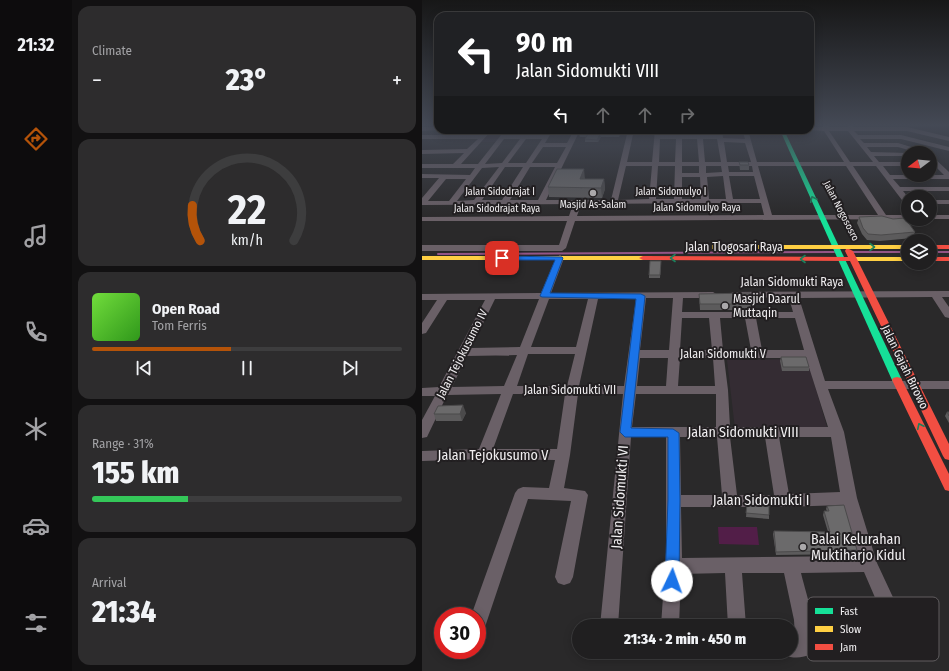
<!DOCTYPE html>
<html lang="en">
<head>
<meta charset="utf-8">
<style>
  body { margin:0; font-family:"Fira Sans Condensed",sans-serif; background:#2d2c2d; color:#f1f3f6; height:100vh; display:flex; flex-direction:column; font-size:15px; white-space:nowrap }
  * { box-sizing:border-box; margin:0 }
  p { font-size:13px; color:#a2a2a5 }
  .icon { flex:none; width:22px; height:22px; fill:none; stroke:currentColor; stroke-width:2; stroke-linecap:round; stroke-linejoin:round }
  .map { position:relative; flex:1; overflow:hidden }
  .drawer { display:flex; flex-direction:column; gap:6px; padding:6px; background:#121112; width:350px }
  .drawer>* { flex:none }
  .guide { position:absolute; left:12px; top:12px; width:380px; height:122px; border-radius:12px; box-shadow:0 2px 10px #0003,0 0 0 1px #3d3d3e; background:#202124; color:#fff; overflow:hidden }
  .needle { width:26px; rotate:254deg }
  .controls { position:absolute; left:479px; top:146px; display:grid; gap:8px }
  .controls a { display:grid; place-items:center; width:36px; height:36px; border-radius:50%; background:#201f20; box-shadow:0 2px 10px #0003,0 0 0 1px #3d3d3e; font-size:20px }
  .speed { position:absolute; left:12px; top:607px; display:flex; gap:8px; font-size:20px; font-weight:700; text-align:center }
  .speed>* { display:grid; place-content:center; width:52px; height:52px; border-radius:50%; background:#201f20; box-shadow:0 2px 10px #0003,0 0 0 1px #3d3d3e; line-height:1 }
  .speed .limit { border:6px solid #d22; background:#fff; color:#111 }
  .pin { position:absolute; display:grid; place-items:center; width:34px; height:34px; color:#fff; margin:-17px; border-radius:8px; box-shadow:0 2px 6px #0006 }
  .me { position:absolute; width:44px; margin:-22px; rotate:3deg; stroke-linejoin:round; filter:drop-shadow(0 0 3px #0008) }
  .turn { display:flex; align-items:center; gap:14px; height:84px; padding:0 16px; font-size:18px }
  .turn .icon { width:52px; height:52px; stroke-width:2.5 }
  .turn b { display:block; font-size:28px; line-height:34px }
  .lanes { display:flex; align-items:center; height:38px; padding:0 16px; background:#0003; justify-content:center; gap:20px; direction:ltr }
  .lanes .off { opacity:.35 }
  .big { font-size:30px; font-weight:800; line-height:1.1 }
  .drawer .widget { flex:1; display:flex; flex-direction:column; justify-content:center; gap:6px; min-width:0; padding:0 14px; border-radius:12px; background:#2d2c2d }
  .drawer .dial { align-items:center; gap:0 }
  .dial svg { height:104px; overflow:visible; fill:none; stroke:#3d3d3e; stroke-width:7; stroke-linecap:round; text-anchor:middle }
  .dial text { fill:#f1f3f6; stroke:none }
  .song { display:flex; align-items:center; gap:12px }
  .cover { width:48px; height:48px; border-radius:6px; background:linear-gradient(135deg,hsl(100 70% 55%),hsl(110 70% 35%)) }
  .played { height:4px; border-radius:2px; background:linear-gradient(90deg,#b45309 45%,#3d3d3e 45%) }
  .keys { display:flex; justify-content:space-around; direction:ltr }
  .heat { display:flex; justify-content:space-between; align-items:center; font-size:22px; direction:ltr }
  .charge { height:6px; border-radius:3px; background:linear-gradient(90deg,#34c759 31%,#3d3d3e 0) }
  .trip { position:absolute; left:150px; top:619px; width:226px; height:40px; border-radius:20px; background:#201f20; box-shadow:0 2px 10px #0003,0 0 0 1px #3d3d3e; font-weight:800; line-height:40px; text-align:center }
  main { display:flex; flex:1; min-height:0 }
  .menu { display:flex; flex-direction:column; width:72px; justify-content:space-around; align-items:center; background:#0d0c0d; color:#a2a2a5 }
  .menu .icon { width:28px; height:28px }
  .menu .on { color:#b45309 }
  .menu b { font-size:18px; color:#f1f3f6 }
  .map>svg:first-child { display:block }
</style>
</head>
<body>
<main>
<nav class="menu">
<b>21:32</b>
<svg class="icon on" aria-label="directions" viewBox="0 0 24 24"><path d="M12 3l9 9-9 9-9-9zM9 14v-3h6M13 9l2 2-2 2"/></svg>
<svg class="icon" aria-label="music" viewBox="0 0 24 24"><path d="M9 18V5l10-2v13"/><circle cx="6" cy="18" r="3"/><circle cx="16" cy="16" r="3"/></svg>
<svg class="icon" aria-label="phone" viewBox="0 0 24 24"><path d="M5 4h4l2 5-3 2q2 4 5 5l2-3 5 2v4C11 20 4 13 5 4z"/></svg>
<svg class="icon" aria-label="climate" viewBox="0 0 24 24"><path d="M12 3v18M4 7l16 10M4 17L20 7"/></svg>
<svg class="icon" aria-label="car" viewBox="0 0 24 24"><path d="M5 17H2v-5l4-1 3-4h7l3 4 3 1v5h-3M9 17h6M6 11h13"/><circle cx="7" cy="17" r="2"/><circle cx="17" cy="17" r="2"/></svg>
<svg class="icon" aria-label="filters" viewBox="0 0 24 24"><path d="M4 7h16M4 17h16"/><circle cx="9" cy="7" r="2"/><circle cx="15" cy="17" r="2"/></svg>
</nav>
<section class="drawer">
<div class="widget"><p>Climate</p>
<div class="heat"><a>−</a><b class="big">23°</b><a>+</a></div>
</div>
<div class="widget dial"><svg viewBox="0 0 100 80">
<path d="M14 69A42 42 0 1 1 86 69"/>
<path d="M14 69A42 42 0 0 1 8 42" stroke="#b45309"/>
<text x="50" y="56" font-size="32" font-weight="700">22</text>
<text x="50" y="72" font-size="11">km/h</text>
</svg></div>
<div class="widget">
<div class="song"><i class="cover"></i><div><b>Open Road</b><p>Tom Ferris</p></div></div>
<div class="played"></div>
<div class="keys"><svg class="icon" aria-label="previous" viewBox="0 0 24 24"><path d="M18 5L8 12l10 7zM5 5v14"/></svg><svg class="icon" aria-label="pause" viewBox="0 0 24 24"><path d="M8 5v14M16 5v14"/></svg><svg class="icon" aria-label="next" viewBox="0 0 24 24"><path d="M6 5l10 7-10 7zM19 5v14"/></svg></div>
</div>
<div class="widget"><p>Range · 31%</p><b class="big">155 km</b><div class="charge"></div></div>
<div class="widget"><p>Arrival</p><b class="big">21:34</b></div>
</section>
<div class="map">
<svg width="527" height="671" viewBox="0 0 527 671">
  <rect width="100%" height="100%" fill="#2a292a"/>
  <path fill="#342c33" d="M70,130h15l-9,12h-17z
    M298,130h24l1,10h-23z
    M385,359l20,68 -92,2 -8,-69z"/>
  <path fill="#521e48" d="M296,527h39l2,18 -40,-1z"/>
  <g fill="none" stroke-linecap="round" stroke-linejoin="round">
    <path stroke="#945586" stroke-width="2" d="M430,252h56
      M508,252h19
      M16,254l396,-2"/>
    <path fill="#6a6067" fill-rule="evenodd" d="M401,125h6v2h19v-2h6l-1,2h54l42,10v4l-42,-10h-53l4,4h43l48,12v4l-48,-12h-41l4,4h34l30,9 1,1h-10l-21,-6h-31l4,5 39,1h-2v3h-34l5,6h29v4h-25l7,9h54l-14,-14v-6l2,1 17,16v7h-56l7,8h49v4h-46l5,6v7h-3l-29,-38h-23l33,49h22v4h1l-334,2 -9,27 -4,3h-140v-6h137l8,-24h-145v-4l147,-1 4,-12 -151,1v-7l17,-20h-17v-4l48,1 5,-7h-53v-4h31l11,-11 -42,1v-4l45,-1 11,-10h-56v-4h59l5,-5h6l-31,34h17l27,-34h6l-4,5h37l3,-5h6l-8,13h22l7,-13h6l-34,70h65l17,-70h6l-7,32h25l3,-32h6l-1,5h57l-1,-5h6l1,8 22,1 -3,-9h6l9,32h87l-20,-31 -16,-1h2v-3h13zM407,131h19l25,31h-23zM82,139h16l-18,24 -17,1zM104,139h16l-16,24h-18zM238,139h16l-1,23h-16zM260,139h15l2,23h-17zM281,139h14l4,23h-16zM302,142l21,1 6,19h-24zM121,147h23l-9,16h-25zM204,166h26l-3,33 -31,1zM236,166h17l-1,33h-18zM260,166h17v7h-17zM284,166h15l1,6 -16,1zM306,166h24l1,6h-24zM336,166h88l32,49h-106zM77,167l-25,33 -17,1 25,-33zM83,167h18l-21,33h-20zM108,167h25l-17,33h-28zM301,176l3,23h-17l-2,-22zM307,176h25l6,23h-27zM260,177h18l1,22h-19zM24,179h20l-17,22h-21zM305,203h34l3,12 -187,1 4,-12z
      M0,127h16v3h2l-18,1z
      M508,200h19v4h-19z
      M508,215h19v4h-20h1z
      M138,255l4,3 -13,35 162,-1 5,3 -5,3h-30l-1,14h111l-4,-14 -58,-1 -1,-2 1,-2 4,-1 214,-1v6h-7l7,10v11l-4,-1 -13,-20 -133,1 26,83h124v8h-121l16,43 13,66 20,65 28,60 -2,7 -7,2 -7,-2 -25,-58 -63,1c5,21 19,60 11,81 -10,4 -18,5 -28,1l-1,-3h8v-14h4l-1,-18 -10,-47h-42l4,53h-18l-3,-53 -44,1 -2,52h-18l5,-74v-115h-35l-13,189h-18l23,-232h-45l-8,61 -6,33 21,3 3,4 -15,82 -3,6 -6,2 -6,-2 -3,-6 16,-76 -43,-2 -42,125 -2,7 -7,2v-17h-6l44,-123 3,-4 5,-2 26,1 6,-28 -71,-1 -62,2v-10l57,-2 22,-55 -54,1 -20,42 -5,1v-18l13,-24h-13v-8l17,-1 46,-87h-38l-21,33 -4,1v-11l15,-23h-15v-6l119,-1 15,-35zM224,298h27l-4,52h-29zM73,299h44l-19,48 -49,1zM127,299h39l-12,48h-45zM176,299h38l-12,87h-45zM260,318h27l3,32h-32zM298,318h25l6,32h-28zM334,318h39l9,32h-42zM106,354h47l-8,32h-50zM95,355l-13,31 -52,1 15,-31zM218,358h28l-2,28h-29zM258,358h33l2,28h-37zM302,358h82l22,69h-98l-2,-37zM91,394h52l-8,55h-64zM214,394h80v33h-84zM258,437h37l5,58h-41zM308,437h35l9,58h-37zM357,437h52l9,55 -51,2zM421,505l15,51 -176,2 -1,-51h102z"/>
    <path fill="#16e098" fill-rule="evenodd" d="M358,130h4l118,250 -1,2h-8l-1,-2z"/>
    <path fill="#ffcf43" fill-rule="evenodd" d="M290,245h196v4h-196z
      M0,256h221l4,2 -4,2h-221z
      M423,257h63v4h-60l-4,-2z"/>
    <path fill="#f24e42" fill-rule="evenodd" d="M508,245h19v4h-19z
      M424,249h3l4,2 96,193v16l-4,-1 -2,-3 -93,-195 -207,-1 -4,-2 4,-2 205,1 -3,-6z
      M508,257h19v4h-19z
      M475,377l4,1 48,96v17l-4,-1 -53,-110 1,-2z"/>
  </g>
  <path fill="#5c5b5c" d="M160,130h40l-3,7h-18l-3,5h-13v-3l2,-2h-7l-1,-3z
    M317,162l10,3v5h-9z
    M163,179h19l1,10 -3,9 -53,-1 -1,-10z
    M437,217l56,15 -2,6 -33,3 -13,-1 -5,-6 -5,-11z
    M239,261l-1,17h-11v-3z
    M277,294l53,10 -1,6h-51z
    M359,357l28,10v4h-27l-2,-10z
    M525,412h2v11l-4,-7z
    M44,413l-4,8h-26l-2,-7z
    M325,505l22,10v4l-23,-2z
    M405,506l30,44 -1,4 -80,1 -3,-21 1,-3 54,1 -5,-17 1,-4h3l-1,-2z"/>
  <path fill="#4b4a4b" d="M178,134l1,3 -3,5 -1,-2z
    M162,169l1,10 -4,10 -1,-10z
    M182,179l1,10 -3,9 -1,-10z
    M41,405l3,8 -4,8 -2,-7z"/>
  <path fill="#6b6a6b" stroke="#4b4a4b" d="M160,130h39l-2,4h-19l-3,6 -12,-1 3,-5h-9z
    M317,162h9l1,3h-9z
    M135,169h27l-4,10h24l-3,9 -53,-1z
    M460,216l11,3 12,-1 10,14 -34,3 -13,-1 -5,-6 -4,-11z
    M228,261h11l-1,14h-11z
    M328,293l2,11h-52l-1,-10z
    M359,357h25l3,10h-26z
    M41,405l-3,9h-26l4,-8z
    M525,412h2v4z
    M325,505h22v10l-23,-2z
    M422,505l13,45 -81,2 -2,-21 56,1 -6,-21h5l-2,-5z"/>
  <defs><path id="oneway-chevron" d="M-2-3.5L2.5 0L-2 3.5" fill="none" stroke-width="1.6" stroke-linecap="round" stroke-linejoin="round"/></defs>
  <g stroke="#1c805c">
    <use href="#oneway-chevron" transform="translate(391 199) rotate(-115)"/>
    <use href="#oneway-chevron" transform="translate(450 247)"/>
    <use href="#oneway-chevron" transform="translate(251 258) rotate(-180)"/>
    <use href="#oneway-chevron" transform="translate(381 259) rotate(-180)"/>
    <use href="#oneway-chevron" transform="translate(498 426) rotate(-116)"/>
  </g>
  <linearGradient id="sky" x2="0" y2="1"><stop stop-color="#171717"/><stop offset="0.57" stop-color="#444955"/><stop offset="1" stop-color="#444955" stop-opacity="0"/></linearGradient>
  <rect width="527" height="219" fill="url(#sky)"/>
  <path fill="#1a73e8" stroke="#114b97" d="M77,256l63,1 1,1 -13,35 91,1 4,2 -14,132 42,1 6,4 1,67 -1,81 -2,5 -5,2 -5,-2 -2,-5 3,-81v-63h-43l-5,-5 16,-133 -94,-2 -2,-1 15,-36h-53l-4,-2z"/>
  <g fill="#aba9ab" stroke="#221f21" stroke-width="1.5">
    <circle cx="171" cy="193" r="4"/>
    <circle cx="303" cy="306" r="4"/>
    <circle cx="381" cy="547" r="4"/>
  </g>
  <g text-anchor="middle" dominant-baseline="central" stroke-width="4" stroke-linejoin="round" paint-order="stroke">
    <g font-size="10" fill="#f0eef0" stroke="#221f21">
      <text x="78" y="192">Jalan Sidodrajat I</text>
      <text x="249" y="192">Jalan Sidomulyo I</text>
      <text x="275" y="208">Jalan Sidomulyo Raya</text>
      <text x="75" y="209">Jalan Sidodrajat Raya</text>
      <text transform="translate(419 211) rotate(63)">Jalan Nogososro</text>
    </g>
    <g font-size="10" fill="#f0eef0" stroke="#221f21">
      <text x="171" y="205">Masjid As-Salam</text>
    </g>
    <g font-size="12" fill="#f0eef0" stroke="#221f21">
      <text x="312" y="247">Jalan Tlogosari Raya</text>
      <text x="370" y="282">Jalan Sidomukti Raya</text>
      <text transform="translate(40 354) rotate(-63)">Jalan Tejokusumo IV</text>
      <text x="301" y="354">Jalan Sidomukti V</text>
      <text transform="translate(483 367) rotate(64)">Jalan Gajah Birowo</text>
      <text x="148" y="390">Jalan Sidomukti VII</text>
    </g>
    <g font-size="12" fill="#f0eef0" stroke="#221f21" text-anchor="start">
      <text x="311" y="299">Masjid Daarul<tspan x="311" dy="14">Muttaqin</tspan></text>
    </g>
    <g font-size="14" fill="#f0eef0" stroke="#221f21">
      <text x="321" y="432">Jalan Sidomukti VIII</text>
      <text x="71" y="455">Jalan Tejokusumo V</text>
      <text transform="translate(198 497) rotate(-86)">Jalan Sidomukti VI</text>
      <text x="339" y="500">Jalan Sidomukti I</text>
    </g>
    <g font-size="14" fill="#f0eef0" stroke="#221f21" text-anchor="start">
      <text x="389" y="539">Balai Kelurahan<tspan x="389" dy="16">Muktiharjo Kidul</tspan></text>
    </g>
  </g>
  <rect x="385" y="597" width="132" height="64" rx="6" fill="#221f21" stroke="#605d5f" stroke-width="1"/>
  <rect x="393" y="608" width="18" height="6" fill="#16e098"/>
  <rect x="393" y="626" width="18" height="6" fill="#ffcf43"/>
  <rect x="393" y="644" width="18" height="6" fill="#f24e42"/>
  <g font-size="11" fill="#f0eef0">
    <text x="418" y="615">Fast</text>
    <text x="418" y="633">Slow</text>
    <text x="418" y="651">Jam</text>
  </g>
</svg>
<div class="controls">
<a><svg class="needle" viewBox="-14 -14 28 28"><path d="M0-13l5 13h-10z" fill="#e53935"/><path d="M0 13l5-13h-10z" fill="#a2a2a5"/></svg></a>
<a><svg class="icon" aria-label="search" viewBox="0 0 24 24"><circle cx="10" cy="10" r="6"/><path d="M15 15l6 6"/></svg></a>
<a><svg class="icon" aria-label="layers" viewBox="0 0 24 24"><path d="M12 4l9 5-9 5-9-5zM3 14l9 5 9-5"/></svg></a>
</div>
<div class="speed"><div class="limit">30</div></div>
<div class="pin" style="left:80px;top:258px;background:#d93025"><svg class="icon" aria-label="arrive" viewBox="0 0 24 24"><path d="M6 21V4h12l-3 4 3 4H6"/></svg></div>
<svg class="me" style="left:250px;top:581px" viewBox="-20 -20 40 40"><circle r="19" fill="#fff"/><path d="M0-13L10 11 0 6-10 11z" fill="#1a73e8"/></svg>
<div class="trip">21:34 · 2 min · 450 m</div>
<div class="guide">
<div class="turn"><svg class="icon" aria-label="left" viewBox="0 0 24 24"><path d="M17 20v-9H6M10 6l-5 5 5 5"/></svg><div><b>90 m</b>Jalan Sidomukti VIII</div></div>
<div class="lanes"><svg class="icon" aria-label="left" viewBox="0 0 24 24"><path d="M17 20v-9H6M10 6l-5 5 5 5"/></svg><svg class="icon off" aria-label="ahead" viewBox="0 0 24 24"><path d="M12 20V5M6 11l6-6 6 6"/></svg><svg class="icon off" aria-label="ahead" viewBox="0 0 24 24"><path d="M12 20V5M6 11l6-6 6 6"/></svg><svg class="icon off" aria-label="right" viewBox="0 0 24 24"><path d="M7 20v-9h11M14 6l5 5-5 5"/></svg></div>
</div>
</div>
</main>
</body>
</html>
